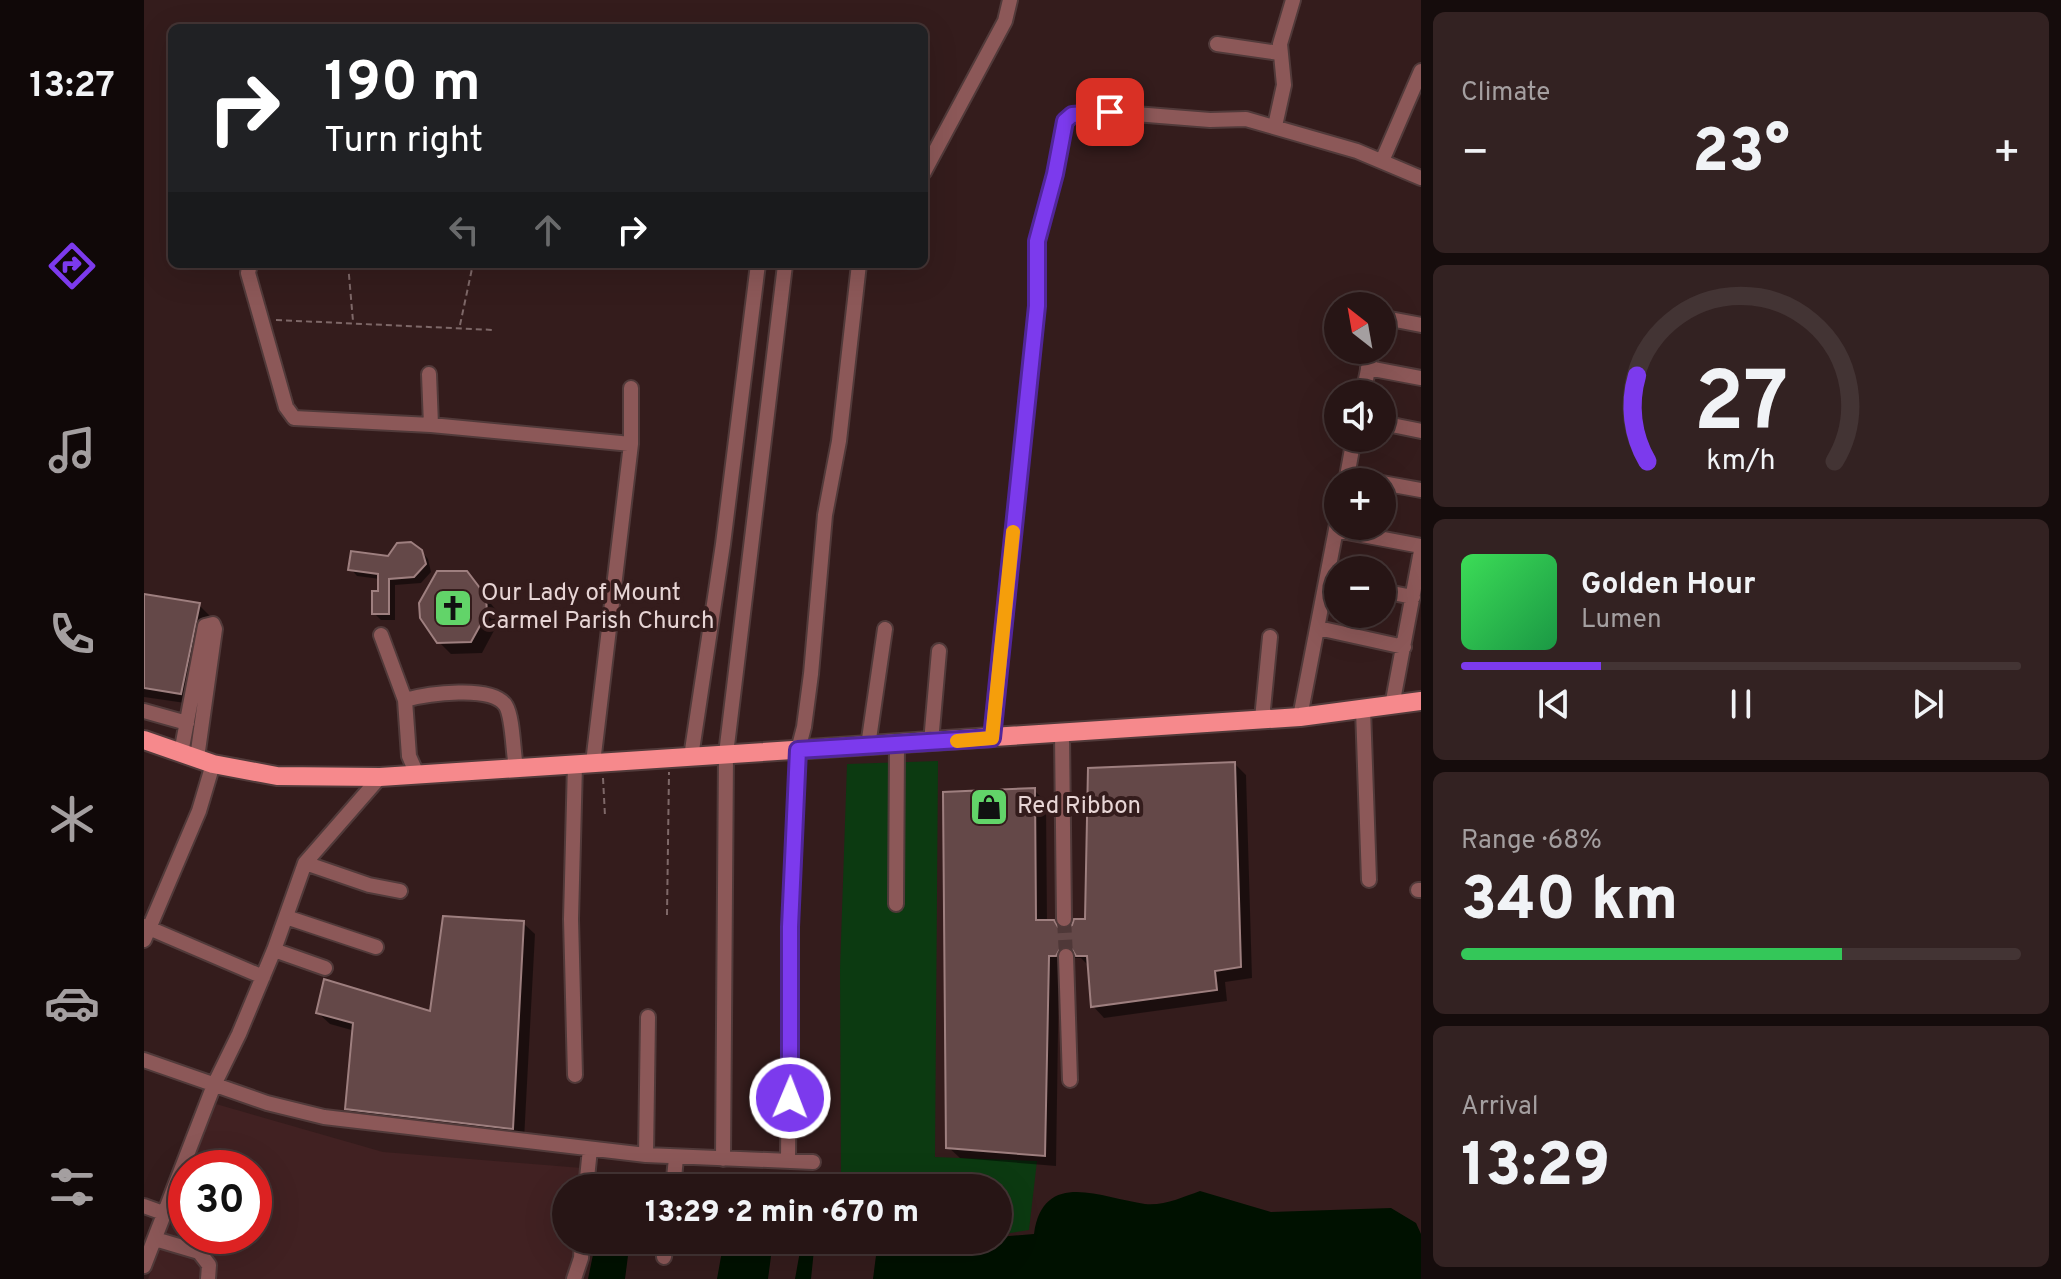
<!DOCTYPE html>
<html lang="en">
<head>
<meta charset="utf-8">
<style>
  body { margin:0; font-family:Overpass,sans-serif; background:#322; color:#f1f3f6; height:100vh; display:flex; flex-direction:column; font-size:30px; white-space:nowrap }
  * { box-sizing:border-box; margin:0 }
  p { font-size:26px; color:#a49fa0 }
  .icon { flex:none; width:44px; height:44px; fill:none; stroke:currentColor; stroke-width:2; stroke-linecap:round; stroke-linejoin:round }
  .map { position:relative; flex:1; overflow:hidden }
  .side { display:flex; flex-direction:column; gap:12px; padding:12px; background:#150c0c; width:640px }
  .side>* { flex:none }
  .top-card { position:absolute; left:24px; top:24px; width:760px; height:244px; border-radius:12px; box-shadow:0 8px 32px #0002,0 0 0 2px #433434; background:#202124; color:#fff; overflow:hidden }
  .needle { width:52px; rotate:329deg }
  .controls { position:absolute; left:1180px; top:292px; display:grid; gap:16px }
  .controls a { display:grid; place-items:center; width:72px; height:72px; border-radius:50%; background:#271515; box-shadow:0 8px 32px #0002,0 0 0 2px #433434; font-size:40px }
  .speed { position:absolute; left:24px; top:1150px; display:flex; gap:16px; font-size:40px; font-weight:700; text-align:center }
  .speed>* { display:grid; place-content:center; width:104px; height:104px; border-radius:50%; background:#271515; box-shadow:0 8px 32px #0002,0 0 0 2px #433434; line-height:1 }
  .speed .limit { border:12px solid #d22; background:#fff; color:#111 }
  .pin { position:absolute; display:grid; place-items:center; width:68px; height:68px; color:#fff; margin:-34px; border-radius:16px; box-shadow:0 4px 12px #0006 }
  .me { position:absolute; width:88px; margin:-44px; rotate:1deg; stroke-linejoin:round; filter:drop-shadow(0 0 6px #0008) }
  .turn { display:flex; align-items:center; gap:28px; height:168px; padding:0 24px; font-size:36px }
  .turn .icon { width:104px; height:104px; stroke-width:2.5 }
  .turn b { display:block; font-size:56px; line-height:68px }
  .lanes { display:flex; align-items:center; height:76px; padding:0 24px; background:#0003; justify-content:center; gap:40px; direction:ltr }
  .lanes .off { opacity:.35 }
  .big { font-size:60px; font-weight:800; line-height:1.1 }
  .side .card { flex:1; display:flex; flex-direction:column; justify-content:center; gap:12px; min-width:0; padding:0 28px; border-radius:12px; background:#322 }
  .side .dial { align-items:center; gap:0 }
  .dial svg { height:208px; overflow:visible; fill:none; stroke:#433434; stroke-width:7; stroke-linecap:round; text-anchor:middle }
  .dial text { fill:#f1f3f6; stroke:none }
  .song { display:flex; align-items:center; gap:24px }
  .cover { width:96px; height:96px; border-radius:12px; background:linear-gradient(135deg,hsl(130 70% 55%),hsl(140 70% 35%)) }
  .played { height:8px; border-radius:4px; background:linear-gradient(90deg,#7c3aed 25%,#433434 25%) }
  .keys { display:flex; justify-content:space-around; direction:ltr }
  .heat { display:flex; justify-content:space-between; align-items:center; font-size:44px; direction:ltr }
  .charge { height:12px; border-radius:6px; background:linear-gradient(90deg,#34c759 68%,#433434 0) }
  .trip { position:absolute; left:408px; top:1174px; width:460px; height:80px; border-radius:40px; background:#271515; box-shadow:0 8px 32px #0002,0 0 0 2px #433434; font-weight:800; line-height:80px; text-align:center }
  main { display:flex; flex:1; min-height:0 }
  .menu { display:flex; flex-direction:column; width:144px; justify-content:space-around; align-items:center; background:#100808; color:#a49fa0 }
  .menu .icon { width:56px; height:56px }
  .menu .on { color:#7c3aed }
  .menu b { font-size:36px; color:#f1f3f6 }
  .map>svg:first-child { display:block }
</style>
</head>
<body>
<main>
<nav class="menu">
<b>13:27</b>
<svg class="icon on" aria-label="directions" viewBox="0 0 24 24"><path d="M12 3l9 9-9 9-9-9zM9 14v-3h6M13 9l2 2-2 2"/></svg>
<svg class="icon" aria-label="music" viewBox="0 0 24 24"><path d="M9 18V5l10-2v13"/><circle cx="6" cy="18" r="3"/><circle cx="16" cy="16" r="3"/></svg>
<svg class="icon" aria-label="phone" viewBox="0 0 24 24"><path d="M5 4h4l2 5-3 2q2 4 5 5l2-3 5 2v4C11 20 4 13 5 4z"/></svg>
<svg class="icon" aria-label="climate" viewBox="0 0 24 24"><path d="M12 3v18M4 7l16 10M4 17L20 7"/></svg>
<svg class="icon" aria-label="car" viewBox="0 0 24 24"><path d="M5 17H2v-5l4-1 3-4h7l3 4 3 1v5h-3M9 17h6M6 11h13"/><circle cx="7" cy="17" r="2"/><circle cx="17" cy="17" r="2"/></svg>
<svg class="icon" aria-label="filters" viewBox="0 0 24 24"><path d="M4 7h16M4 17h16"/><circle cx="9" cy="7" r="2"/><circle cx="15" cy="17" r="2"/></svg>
</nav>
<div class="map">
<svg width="1277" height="1279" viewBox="0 0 1277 1279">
  <rect width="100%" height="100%" fill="#341c1c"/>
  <path fill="#412122" d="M72,1104l167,48 199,16 -2,20h-14v52h9l-4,39h-423l38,-99v56h68v-68h-63z"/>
  <path fill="#0c3a11" d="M794,761l-3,396 102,4 -8,69 -31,5v-47h-135l1,-10 -23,-3 -1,-206 7,-205z"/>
  <path fill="#010" d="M1056,1191l71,21 120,-4 25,15 5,11v45h-548l5,-39h120v-3l36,-3c9,-66 68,-36 111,-30 19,2 38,-7 55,-13z
    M452,1240h34l-5,39h-37z
    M580,1240l49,1 -5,38h-51z
    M658,1240h13l-4,39h-16z"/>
  <path fill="#0007" d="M277,551l7,8 3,13 -10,11 -26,2v35h-14l-7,-7 6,-20v-14l-23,-3 -6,-7z
    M322,573l30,37 1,15 -15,28 -31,1 -12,-12z
    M0,596l55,9 12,12 -19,87 -48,-7z
    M1091,764l11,11 6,203 -27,4 2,19 -123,17 -11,-12 -3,-39 -9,-9h-8l-5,9h-9l-3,199 -96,-8 -12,-11 86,-357 12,12 1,120h6l12,9 22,-10z
    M379,923l12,11 -11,206 -166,-20 -11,-11 8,-78 -25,-7 -12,-11h113z"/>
  <path fill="#644848" stroke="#9e7f7f" stroke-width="2" d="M267,542l11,8 4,14 -12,13 -25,2v35h-17v-23h6v-17l-30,-4 3,-19 37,5 9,-13z
    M293,571h30l19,25 1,17 -16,29 -34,1 -17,-25 -1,-15z
    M0,594l56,9 -19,91 -37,-6z
    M1091,762l6,205 -26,4 2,19 -126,17 -4,-51h-11l-5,-8 -10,-1 -5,9h-7l-4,200 -99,-8 -3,-356 92,-4 1,132h18l4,7 7,2 7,-4 2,-6h11l3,-151z
    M299,916l81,5 -11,208 -168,-20 8,-86 -37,-10 8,-34 106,32z"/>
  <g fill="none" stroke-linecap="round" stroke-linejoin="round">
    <path stroke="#4f3838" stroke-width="14" stroke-dasharray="14 7" stroke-linecap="butt" d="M920,919l2,37"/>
    <g stroke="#513a3a" stroke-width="18">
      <path id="minor" d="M1073,44l62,9
        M1131,126l9,-41 -4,-41 13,-44
        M1238,161l39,-90
        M780,172l81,-151 5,-21
        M106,264l-2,9 38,134 8,11 137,7 200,19
        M1238,322l8,-3 31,6
        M1224,368l53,10
        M285,374l2,51
        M1219,394l9,-44
        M1238,423l39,8
        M1203,477l28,5
        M1202,482l8,-44
        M1238,483l39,7
        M1192,530l85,16
        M1238,591l31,6
        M1174,628l86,19
        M237,635l24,65
        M1248,706l29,-155
        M1219,709l6,171
        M0,711l43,12
        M1156,717l38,-198
        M1118,719l8,-82
        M918,734l2,185
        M848,738l45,-432v-65l18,-67 10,-53 7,-6 38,-3 100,8 36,-1 111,32 64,27
        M787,742l8,-91
        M724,746l17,-117
        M37,753l24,-127 8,-2 2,5 -18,129
        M547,757l32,-213 35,-280
        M449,763l38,-319v-56
        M431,764l-4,155 4,156
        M272,772l-7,-16 -4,-56c21,-6 88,-16 101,6 7,12 7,47 10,61
        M161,863l64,22 31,6
        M1274,890h3
        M752,904l1,-160
        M142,917l90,30
        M0,926l119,51
        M0,940l55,-129 14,-47
        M130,950l51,18
        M922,956l4,124
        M0,1060l123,43 57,14 322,38 167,7
        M502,1155l2,-138
        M579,1159l3,-405 59,-489
        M644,1161l2,-234 8,-177 6,-23 7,-53 14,-159 14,-74 20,-177
        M442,1188l4,-39
        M529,1188l3,-30
        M0,1206l22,8
        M11,1239l44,13 10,13 -1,14
        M520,1257l2,-17
        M0,1266l70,-181 25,-51 35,-84 31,-87 75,-86
        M430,1279l7,-21 1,-18"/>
    </g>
    <g stroke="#513a3a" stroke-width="22">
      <path id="major" d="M0,740l69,24 64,12 103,1 920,-60 121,-16"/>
    </g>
    <path stroke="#7e6868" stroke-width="2" stroke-dasharray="6 4" stroke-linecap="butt" d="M204,264l5,57
      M132,320l218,10
      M316,325l13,-61
      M459,778l2,38
      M523,915l2,-143"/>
    <use href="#minor" stroke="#8c5858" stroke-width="14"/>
    <use href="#major" stroke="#f6898c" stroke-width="18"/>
  </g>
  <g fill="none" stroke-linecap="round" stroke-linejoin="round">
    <g stroke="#51269a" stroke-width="20">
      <path id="route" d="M646,1098v-171l8,-177 194,-12 45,-432v-65l18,-67 10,-53 7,-6 38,-3"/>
    </g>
    <use href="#route" stroke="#7c3aed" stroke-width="14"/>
    <path stroke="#f59e0b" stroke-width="14" d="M813,741l35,-3 21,-206"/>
  </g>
  <defs>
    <g id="church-square" transform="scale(2)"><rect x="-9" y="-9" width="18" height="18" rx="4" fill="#62d469" stroke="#341c1c"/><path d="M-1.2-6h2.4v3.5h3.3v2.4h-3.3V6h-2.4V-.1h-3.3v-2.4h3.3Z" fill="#111"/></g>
    <g id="shop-square" transform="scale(2)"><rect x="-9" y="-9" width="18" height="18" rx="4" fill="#62d469" stroke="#341c1c"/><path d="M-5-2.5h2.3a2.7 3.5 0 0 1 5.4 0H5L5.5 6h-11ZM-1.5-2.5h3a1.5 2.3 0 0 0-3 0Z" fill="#111"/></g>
  </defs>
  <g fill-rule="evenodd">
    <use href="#church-square" x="309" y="608"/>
    <use href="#shop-square" x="845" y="807"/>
  </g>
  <g text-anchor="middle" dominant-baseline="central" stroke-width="8" stroke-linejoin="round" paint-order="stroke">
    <g font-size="24" fill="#e7d5d5" stroke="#341c1c" text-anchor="start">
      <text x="337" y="594">Our Lady of Mount<tspan x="337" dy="28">Carmel Parish Church</tspan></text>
      <text x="873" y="807">Red Ribbon</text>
    </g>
  </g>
</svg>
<div class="controls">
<a><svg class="needle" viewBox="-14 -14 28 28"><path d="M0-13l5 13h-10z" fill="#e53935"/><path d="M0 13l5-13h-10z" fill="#a49fa0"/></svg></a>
<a><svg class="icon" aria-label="sound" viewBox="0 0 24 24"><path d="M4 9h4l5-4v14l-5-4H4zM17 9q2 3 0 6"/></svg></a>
<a>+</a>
<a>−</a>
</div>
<div class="speed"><div class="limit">30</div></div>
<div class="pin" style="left:966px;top:112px;background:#d93025"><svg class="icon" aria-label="arrive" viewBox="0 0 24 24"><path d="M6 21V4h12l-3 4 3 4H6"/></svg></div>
<svg class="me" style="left:646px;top:1098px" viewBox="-20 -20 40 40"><circle r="17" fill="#7c3aed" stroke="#fff" stroke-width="3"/><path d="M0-11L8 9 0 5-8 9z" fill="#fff"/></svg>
<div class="trip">13:29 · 2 min · 670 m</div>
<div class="top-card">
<div class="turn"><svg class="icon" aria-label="right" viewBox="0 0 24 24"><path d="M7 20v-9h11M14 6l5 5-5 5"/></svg><div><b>190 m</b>Turn right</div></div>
<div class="lanes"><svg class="icon off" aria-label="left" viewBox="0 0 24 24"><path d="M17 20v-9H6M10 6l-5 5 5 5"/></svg><svg class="icon off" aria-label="ahead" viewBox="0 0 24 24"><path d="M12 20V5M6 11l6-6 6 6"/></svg><svg class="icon" aria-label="right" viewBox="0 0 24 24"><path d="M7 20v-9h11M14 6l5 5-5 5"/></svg></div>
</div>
</div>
<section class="side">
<div class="card"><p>Climate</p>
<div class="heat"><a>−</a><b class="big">23°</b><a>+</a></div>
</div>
<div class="card dial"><svg viewBox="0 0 100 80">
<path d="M14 69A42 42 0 1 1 86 69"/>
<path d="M14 69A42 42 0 0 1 10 36" stroke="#7c3aed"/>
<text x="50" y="56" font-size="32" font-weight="700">27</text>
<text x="50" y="72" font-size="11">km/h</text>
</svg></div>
<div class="card">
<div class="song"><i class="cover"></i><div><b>Golden Hour</b><p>Lumen</p></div></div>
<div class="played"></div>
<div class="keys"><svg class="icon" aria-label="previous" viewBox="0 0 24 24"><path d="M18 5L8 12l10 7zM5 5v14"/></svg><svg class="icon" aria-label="pause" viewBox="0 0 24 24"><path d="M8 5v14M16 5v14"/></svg><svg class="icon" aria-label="next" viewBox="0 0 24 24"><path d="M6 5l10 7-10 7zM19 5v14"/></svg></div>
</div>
<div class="card"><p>Range · 68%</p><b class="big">340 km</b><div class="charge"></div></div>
<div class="card"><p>Arrival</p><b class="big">13:29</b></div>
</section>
</main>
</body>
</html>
